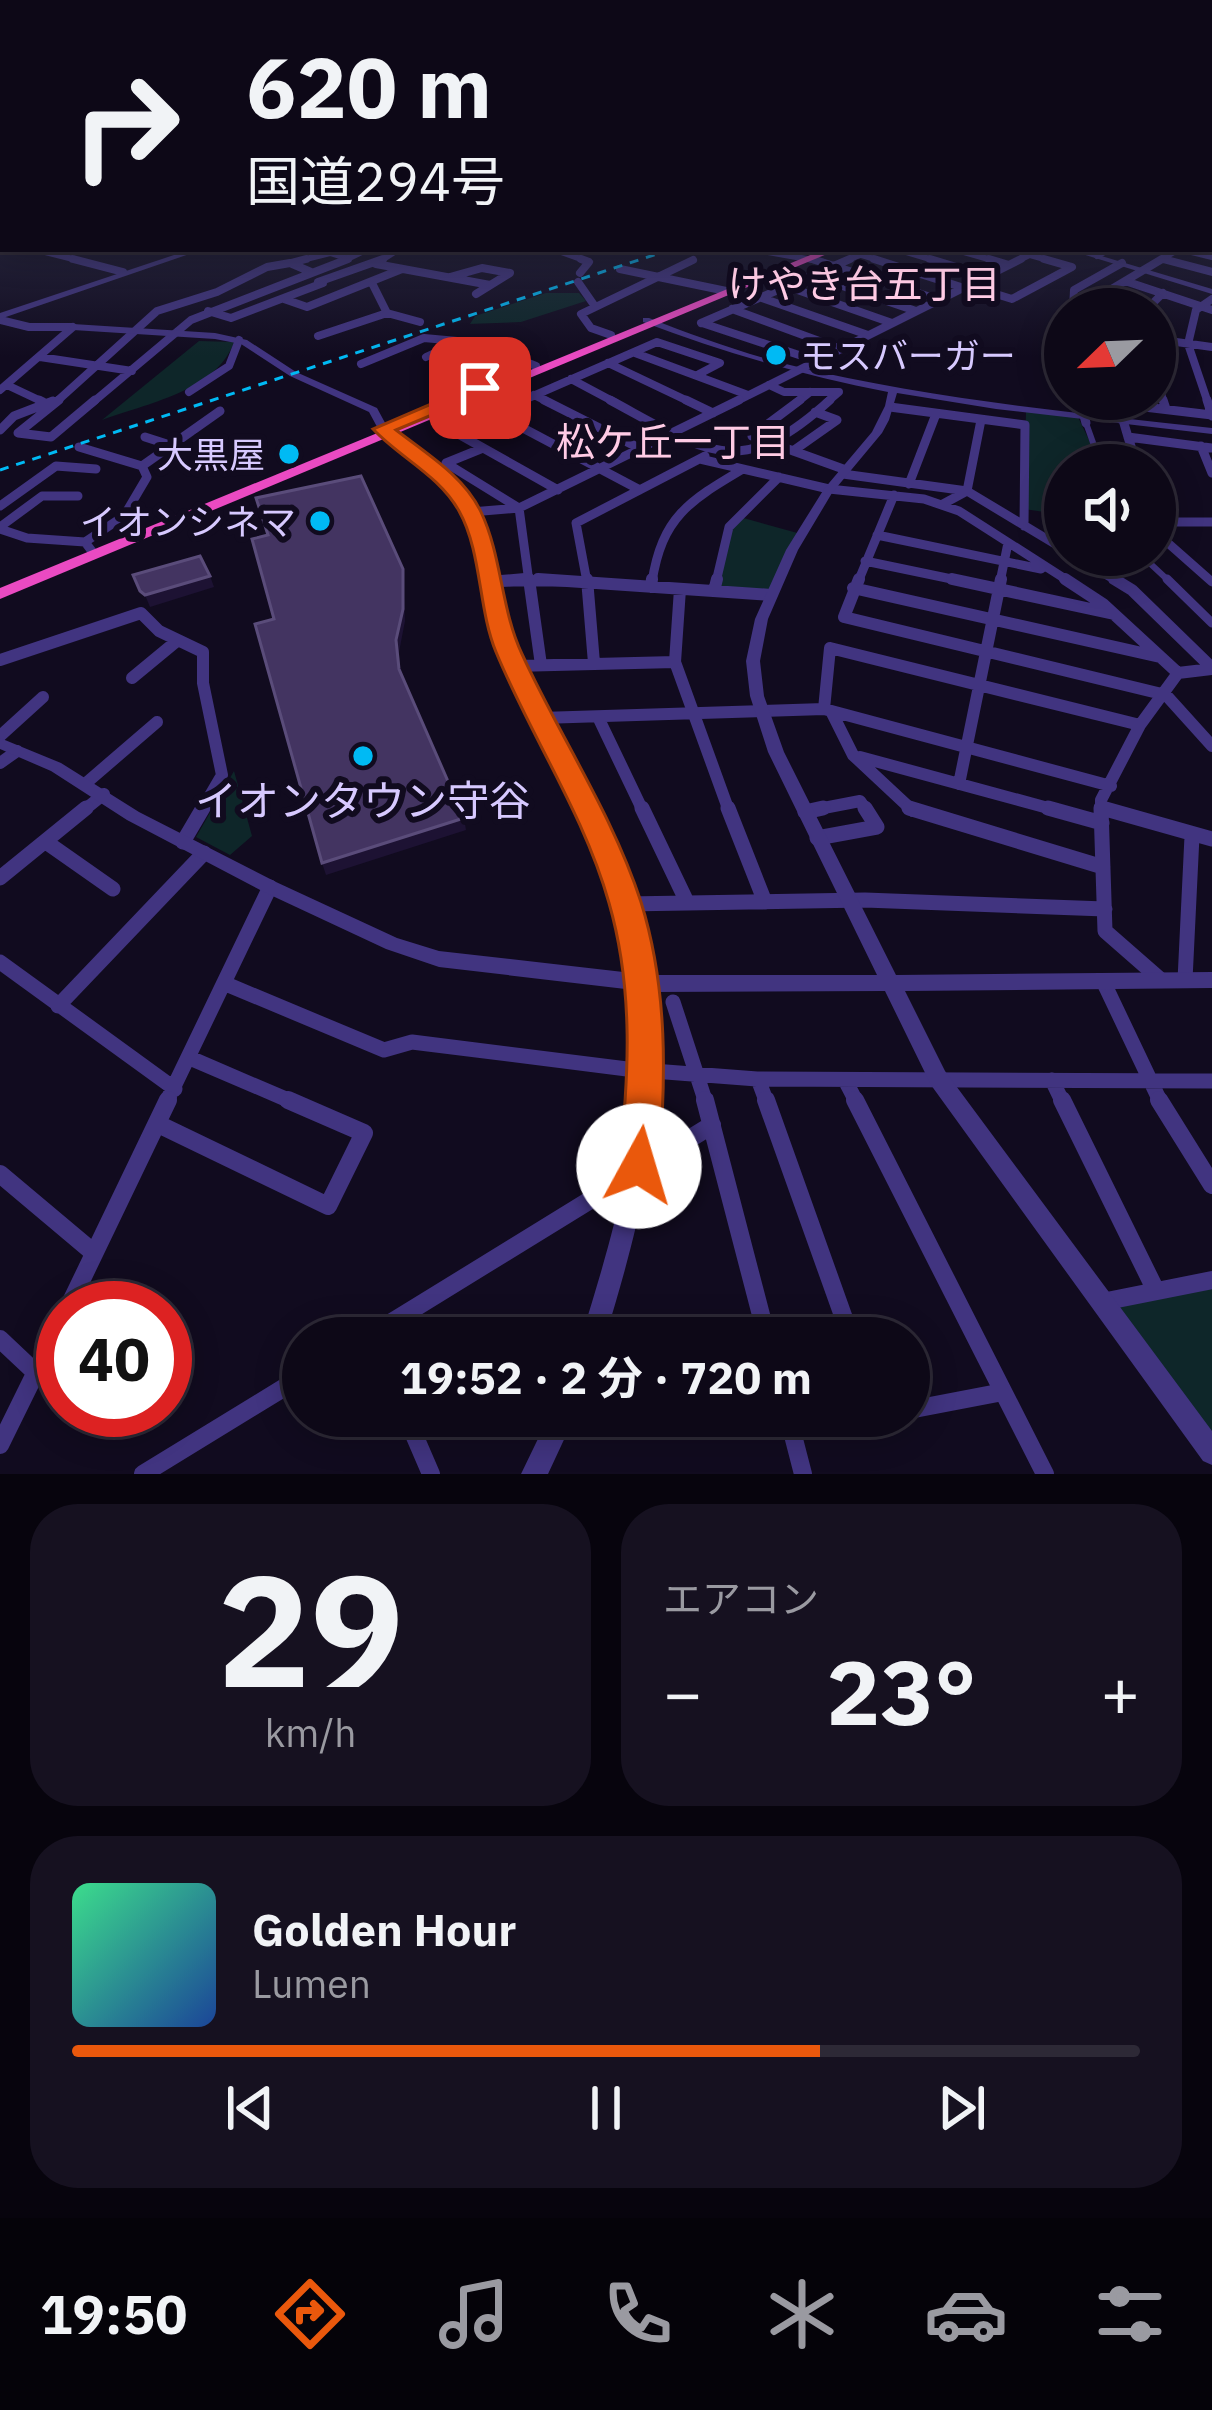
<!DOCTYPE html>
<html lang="ja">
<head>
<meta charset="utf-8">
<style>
  body { margin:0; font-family:"IBM Plex Sans","Noto Sans JP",sans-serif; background:#161120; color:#f1f3f6; height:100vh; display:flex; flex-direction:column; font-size:45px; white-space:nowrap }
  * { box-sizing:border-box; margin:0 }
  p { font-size:39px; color:#9a9aa1 }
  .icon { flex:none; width:66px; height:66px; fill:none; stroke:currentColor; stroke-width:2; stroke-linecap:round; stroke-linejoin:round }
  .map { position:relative; height:1474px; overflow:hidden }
  .details { display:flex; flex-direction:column; gap:30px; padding:30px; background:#07040d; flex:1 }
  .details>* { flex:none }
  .hud { position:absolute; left:0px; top:0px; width:1212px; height:252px; box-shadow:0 6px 30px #0003,0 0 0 3px #2d2936; background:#0d0817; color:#f1f3f6; overflow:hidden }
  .needle { width:78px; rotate:247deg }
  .buttons { position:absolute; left:1044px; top:288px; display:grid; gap:24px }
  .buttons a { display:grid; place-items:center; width:132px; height:132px; border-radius:50%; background:#0d0817; box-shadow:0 6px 30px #0003,0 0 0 3px #2d2936; font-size:60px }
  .speed { position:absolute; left:36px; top:1281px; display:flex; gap:24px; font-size:60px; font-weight:700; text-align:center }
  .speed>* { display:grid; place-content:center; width:156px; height:156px; border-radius:50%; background:#0d0817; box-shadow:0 6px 30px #0003,0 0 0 3px #2d2936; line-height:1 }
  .speed .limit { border:18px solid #d22; background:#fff; color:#111 }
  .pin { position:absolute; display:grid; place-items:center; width:102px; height:102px; color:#fff; margin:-51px; border-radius:24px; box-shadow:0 6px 18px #0006 }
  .me { position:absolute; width:132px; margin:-66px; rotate:6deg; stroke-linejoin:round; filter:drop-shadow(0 0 9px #0008) }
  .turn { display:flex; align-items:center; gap:42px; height:252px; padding:0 48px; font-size:54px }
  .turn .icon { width:156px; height:156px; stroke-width:2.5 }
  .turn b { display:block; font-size:84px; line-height:102px }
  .big { font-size:90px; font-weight:700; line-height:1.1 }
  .details .card { flex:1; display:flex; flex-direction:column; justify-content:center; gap:18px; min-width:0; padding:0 42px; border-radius:48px; background:#161120 }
  .details .dial { align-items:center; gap:0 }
  .dial b { font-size:156px; line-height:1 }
  .song { display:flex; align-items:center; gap:36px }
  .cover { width:144px; height:144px; border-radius:18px; background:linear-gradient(135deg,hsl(150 70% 55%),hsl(220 70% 35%)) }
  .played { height:12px; border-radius:6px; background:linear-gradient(90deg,#ea580c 70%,#2d2936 70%) }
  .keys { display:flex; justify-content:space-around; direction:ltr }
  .heat { display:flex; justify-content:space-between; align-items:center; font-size:66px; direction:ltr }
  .details .tiles { flex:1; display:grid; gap:30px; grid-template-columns:1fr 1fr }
  .card:last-child { grid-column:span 2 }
  .trip { position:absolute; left:282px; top:1317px; width:648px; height:120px; border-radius:60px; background:#0d0817; box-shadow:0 6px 30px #0003,0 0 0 3px #2d2936; font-weight:700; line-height:120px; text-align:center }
  .dock { display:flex; height:192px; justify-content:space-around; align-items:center; background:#050309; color:#9a9aa1 }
  .dock .icon { width:84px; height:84px }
  .dock .on { color:#ea580c }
  .dock b { font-size:54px; color:#f1f3f6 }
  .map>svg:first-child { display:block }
</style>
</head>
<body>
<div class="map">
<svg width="1212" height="1474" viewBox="0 0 1212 1474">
  <rect width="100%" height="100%" fill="#110b1f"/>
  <path fill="#0e2629" d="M546,293h33l7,8 -65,21 -51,2 5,-8z
    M199,341l35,1c-17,49 -89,62 -132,78z
    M1026,412l52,5 23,48h-36v50l-41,-6z
    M740,517l61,17 -30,61 -57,-4 15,-64z
    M234,771l18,65 -22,19 -34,-18z
    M1212,1280v172l-110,-150z"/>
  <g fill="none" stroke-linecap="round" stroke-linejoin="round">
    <path stroke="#413480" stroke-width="6" d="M1086,423l15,42
      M1141,555l29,27"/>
    <path stroke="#413480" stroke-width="9" d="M1167,579l45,44"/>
    <path stroke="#413480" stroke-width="6" d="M1209,169l3,4
      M33,249l52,13
      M553,249l36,13
      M751,249l73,13
      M896,249l44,13
      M953,249l46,13
      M1008,249l47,13
      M0,251l5,-2
      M861,255l23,7
      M1097,256l13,-7
      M1162,259l12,3
      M294,262l36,-9 16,5
      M341,262l27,-13
      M379,262l20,-13
      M688,262l5,-2
      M843,262l31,-13
      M1015,262l27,-13
      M1157,262l22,-13 33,8"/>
    <path stroke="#413480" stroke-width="8" d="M73,259l50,13
      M812,259l128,41
      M874,259l90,29
      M930,259l56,17
      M989,259l20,6
      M1163,259l49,13
      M291,263l15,-4
      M376,264l114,21
      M620,269l111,23
      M580,273l9,-11 -8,-3
      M813,276l103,35
      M450,277l32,-9 28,5 -34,21
      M1125,281l87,29
      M318,282l65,-23
      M578,282l16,23
      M372,283l15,30 33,9
      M786,286l106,37
      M970,286l42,13 60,-32 -28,-8
      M762,298l106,37
      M284,299l23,8 95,-38
      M732,309l109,40
      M1073,309l1,-19 48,-27
      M1103,309l2,-16 57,-34
      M1147,309l16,-16
      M208,311l23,7 92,-35
      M0,320l29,7h43
      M701,323l149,-64
      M702,323l115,38
      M611,335l-20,-7 -10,-14 112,-54
      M318,336l69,-23
      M1155,339l57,8
      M635,353l113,42
      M40,357l92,14
      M426,357l32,-15
      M608,363l84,40
      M361,364l63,-26 55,5 57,23
      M1155,375l9,28
      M571,379l45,24
      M7,385l36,17
      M769,385l15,7h55l-13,11
      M480,389l-36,-23 48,-17
      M0,390l73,-63
      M189,392l40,-26 10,-26
      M534,395l16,8
      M470,400l6,3
      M48,403l5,-2
      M55,403l102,-92 60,-19 50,-25 23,-4 21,9
      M92,403l99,-83 157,-61
      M517,403l140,-61 63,21 -21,11
      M733,403l288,-144
      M796,403l14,-11
      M1208,403l-20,-59 8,-34 16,-11"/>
    <path stroke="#413480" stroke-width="9" d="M39,400l4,2
      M59,400l-41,33 33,4 44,-37
      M470,400l170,90
      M524,400l-71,31 105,59
      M544,400l97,49
      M610,400c98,53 129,82 220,0
      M686,400l27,13
      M1117,400l2,4 93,11
      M1163,400l3,9
      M1207,400l5,16
      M890,407l135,18 -1,101
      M1123,420l5,17 84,11
      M0,430l14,-14 39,-15
      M752,436l94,34
      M752,436l48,-36
      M145,437l28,9 65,7
      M1128,437l9,28
      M1201,446l11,27
      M79,447l63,19 5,11 -23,39 -39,26
      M793,451l44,-31 -22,-8
      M700,459l129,30 95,10 35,12 111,71
      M446,463l73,45 10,74
      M446,463l37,-15
      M142,466l78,-55
      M843,474l124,17 98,59
      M909,484l27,-70
      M943,504l24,-13 14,-71
      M0,506l56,-40 40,3
      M471,512l48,-4 220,-108
      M1155,522h57
      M1155,523l5,13 52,46
      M0,527l42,-31h36
      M0,529l27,9 58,4 9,12
      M877,535l164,34
      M1073,555l46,27
      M865,561l101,21
      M489,582h94
      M587,582l-11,-59 129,-67
      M652,582c10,-65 37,-81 91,-113
      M716,582l13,-55 50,-50
      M858,582l36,-87
      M1000,582l8,-39"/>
    <path stroke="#413480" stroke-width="12" d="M529,579l12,86
      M538,579l233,16
      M587,579l7,84
      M859,579l-15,38 322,78 46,51
      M952,579l162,35
      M1065,579l38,25 75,69
      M1114,579l18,11 80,78
      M489,582l36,-3
      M651,587l1,-8
      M853,588l307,69
      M680,589l-5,73 54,149
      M714,591l3,-12
      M0,660l141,-47 18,18 44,21v31l19,92 -21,36
      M514,666l161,-4
      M132,678l46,-38
      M824,709l6,-61 310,77
      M831,711l22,44 60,56
      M598,717l45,94
      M541,718l283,-9 287,77
      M0,736l43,-39
      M860,757l199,54
      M0,763l17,-12
      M85,784l72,-62
      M959,784l42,-205
      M1101,808l12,3
      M83,811l21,-17
      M808,811l52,-10 7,10
      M1101,811v-11l39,-75 38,-52 34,-4"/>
    <path stroke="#413480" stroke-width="15" d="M642,808l45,94
      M728,808l37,94
      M909,808l194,59
      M1048,808l54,15
      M1101,808l4,123 56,49
      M1102,808l110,31
      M805,812l18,-4
      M817,838l60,-11 -12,-19
      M46,842l67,47
      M183,842l20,-34
      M0,878l86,-70
      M626,904l239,-4 240,9
      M0,962l175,127
      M1185,980l7,-144
      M1103,981l58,122
      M226,984l158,66 28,-8 215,27 130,10 455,2
      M673,1002l33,101
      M58,1006l146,-153
      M190,1058l105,45
      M758,1079l9,24
      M845,1080l12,23
      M1052,1080l11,23
      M166,1103l104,-216"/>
    <path stroke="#413480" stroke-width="18" d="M705,1100l62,238
      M766,1100l85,238
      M855,1100l190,374
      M1062,1100l94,191
      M1159,1100l53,85
      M158,1124l170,82 36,-73 -76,-33
      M0,1174l94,79
      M1102,1302l110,-22
      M68,1308l100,-208
      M366,1338l346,-213
      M0,1339l36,34
      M909,1410l94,-18
      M406,1416l25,58
      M788,1416l15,58
      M792,1432l86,-16
      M0,1445l63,-128
      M143,1474l160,-98"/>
    <path fill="#413480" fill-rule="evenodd" d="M3,151v4l-3,1v-4z
      M192,249h12l-204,70v-6z
      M1066,249h12l134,40v5z
      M643,318h6c46,18 93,35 141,47 138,34 281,47 422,63v6l-216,-25 -99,-16 -8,27 -7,13 -50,60 -34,57 -30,69 -8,42 4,35 20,56 112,223 316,-3v16l-307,3 40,80 267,360v34l-9,-4 -272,-376 -46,-94 -232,1c2,27 6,56 5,83 -4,94 -26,174 -53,263h-24c27,-87 53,-173 57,-264 1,-28 -3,-57 -4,-84l-195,-23 -53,-18 -122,-57 -137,-72 -76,-49 -51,-22v-11l61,25 78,49 137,70 121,56 42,13 193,22 -15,-69 -16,-44 -101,-211 -35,-137 -27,-34 -56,-42 -13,-24 -79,-36 -49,-32 -26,-5 -142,-9 -4,-3 4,-3 142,9 32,7 49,32 81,36 13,24 56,42 31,38 37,137 103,211 18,44 16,71h226l-109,-223 -18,-56 -4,-35 9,-42 31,-69 38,-61 48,-57 13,-26 3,-14c-85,-16 -165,-40 -245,-70z
      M549,1416h26l-27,58h-27z"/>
    <path fill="#ea4ac2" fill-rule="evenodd" d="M825,249h14l-839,350v-11z"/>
    <path stroke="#00baf4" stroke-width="3" stroke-dasharray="9 8" stroke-linecap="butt" d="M0,470l672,-221"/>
    <path stroke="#413480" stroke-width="9" d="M1082,408l4,15"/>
  </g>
  <path fill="#1d1233" d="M403,569l2,52 -6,31 2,29 -5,-41z
    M210,576l4,11 -64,20 -5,-12z
    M464,818l2,12 -140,45 -4,-12z"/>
  <path fill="#433461" stroke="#5a4c7a" stroke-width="3" d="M361,476l42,93v40l-7,31 3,29 65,149 -142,45 -67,-239 19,-5 -22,-80 16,-4 -12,-37z
    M200,556l10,20 -65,19 -5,-4 -7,-16z"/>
  <linearGradient id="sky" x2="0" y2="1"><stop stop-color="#090611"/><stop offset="0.42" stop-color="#32344d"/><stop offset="1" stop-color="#32344d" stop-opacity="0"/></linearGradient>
  <rect width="1212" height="357" fill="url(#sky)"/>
  <path fill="#ea580c" stroke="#983908" stroke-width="3" d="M480,383l9,5 -2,4 -91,38c30,23 69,47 85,82 21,44 20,98 41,142 38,83 91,161 119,248 27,87 25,175 18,264l-6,14 -14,6 -14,-6 -6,-14c10,-88 15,-176 -10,-263 -25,-89 -78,-166 -113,-251 -18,-43 -14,-100 -37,-141 -20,-36 -59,-53 -86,-82z"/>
  <g fill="#00baf4" stroke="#110b1f" stroke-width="4.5">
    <circle cx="776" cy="355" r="12"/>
    <circle cx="289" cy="454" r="12"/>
    <circle cx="320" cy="521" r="12"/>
    <circle cx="363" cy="756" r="12"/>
  </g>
  <g text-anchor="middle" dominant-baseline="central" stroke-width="12" stroke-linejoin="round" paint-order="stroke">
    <g font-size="36" fill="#d7c9ff" stroke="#110b1f" text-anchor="end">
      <text x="800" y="355" text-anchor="start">モスバーガー</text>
      <text x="265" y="454">大黒屋</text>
      <text x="296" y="521">イオンシネマ</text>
    </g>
    <g font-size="39" fill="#ffcbe5" stroke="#110b1f">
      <text x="864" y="283">けやき台五丁目</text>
      <text x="673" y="441">松ケ丘一丁目</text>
    </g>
    <g font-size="42" fill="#d7c9ff" stroke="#110b1f">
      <text x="363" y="800">イオンタウン守谷</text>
    </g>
  </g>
</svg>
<div class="buttons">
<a><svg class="needle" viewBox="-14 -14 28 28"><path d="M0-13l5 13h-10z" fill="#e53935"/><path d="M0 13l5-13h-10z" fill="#9a9aa1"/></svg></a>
<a><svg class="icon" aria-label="sound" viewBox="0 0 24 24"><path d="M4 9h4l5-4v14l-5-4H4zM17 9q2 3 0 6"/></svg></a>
</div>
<div class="speed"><div class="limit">40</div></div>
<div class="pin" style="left:480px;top:388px;background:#d93025"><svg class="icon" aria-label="arrive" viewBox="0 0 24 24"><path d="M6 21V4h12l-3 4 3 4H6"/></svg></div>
<svg class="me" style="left:639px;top:1166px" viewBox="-20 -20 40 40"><circle r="19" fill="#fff"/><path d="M0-13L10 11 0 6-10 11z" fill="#ea580c"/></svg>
<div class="trip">19:52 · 2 分 · 720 m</div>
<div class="hud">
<div class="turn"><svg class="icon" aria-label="right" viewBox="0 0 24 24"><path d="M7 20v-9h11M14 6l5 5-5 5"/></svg><div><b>620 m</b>国道294号</div></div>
</div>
</div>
<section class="details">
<div class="tiles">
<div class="card dial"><b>29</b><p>km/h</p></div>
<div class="card"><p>エアコン</p>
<div class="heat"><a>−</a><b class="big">23°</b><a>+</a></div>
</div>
<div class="card">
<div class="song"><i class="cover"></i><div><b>Golden Hour</b><p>Lumen</p></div></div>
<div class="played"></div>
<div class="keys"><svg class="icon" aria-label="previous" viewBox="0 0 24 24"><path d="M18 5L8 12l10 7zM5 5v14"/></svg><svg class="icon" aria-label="pause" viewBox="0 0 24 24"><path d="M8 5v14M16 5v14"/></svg><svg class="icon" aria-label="next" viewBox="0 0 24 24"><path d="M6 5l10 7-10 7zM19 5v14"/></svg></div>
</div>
</div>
</section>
<nav class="dock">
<b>19:50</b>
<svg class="icon on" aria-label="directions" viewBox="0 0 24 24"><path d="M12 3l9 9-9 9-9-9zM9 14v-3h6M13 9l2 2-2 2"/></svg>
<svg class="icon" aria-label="music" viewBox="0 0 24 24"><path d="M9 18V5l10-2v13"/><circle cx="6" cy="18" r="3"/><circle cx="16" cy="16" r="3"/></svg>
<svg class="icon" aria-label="phone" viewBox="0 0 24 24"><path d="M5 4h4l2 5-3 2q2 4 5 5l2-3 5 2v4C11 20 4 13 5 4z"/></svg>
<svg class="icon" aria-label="climate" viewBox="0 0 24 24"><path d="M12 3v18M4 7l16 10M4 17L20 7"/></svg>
<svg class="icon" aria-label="car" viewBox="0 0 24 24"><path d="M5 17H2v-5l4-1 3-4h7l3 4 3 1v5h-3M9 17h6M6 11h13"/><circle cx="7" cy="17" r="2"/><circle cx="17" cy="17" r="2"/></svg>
<svg class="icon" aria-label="filters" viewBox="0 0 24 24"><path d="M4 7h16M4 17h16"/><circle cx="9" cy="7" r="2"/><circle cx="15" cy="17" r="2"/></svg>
</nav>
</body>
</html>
